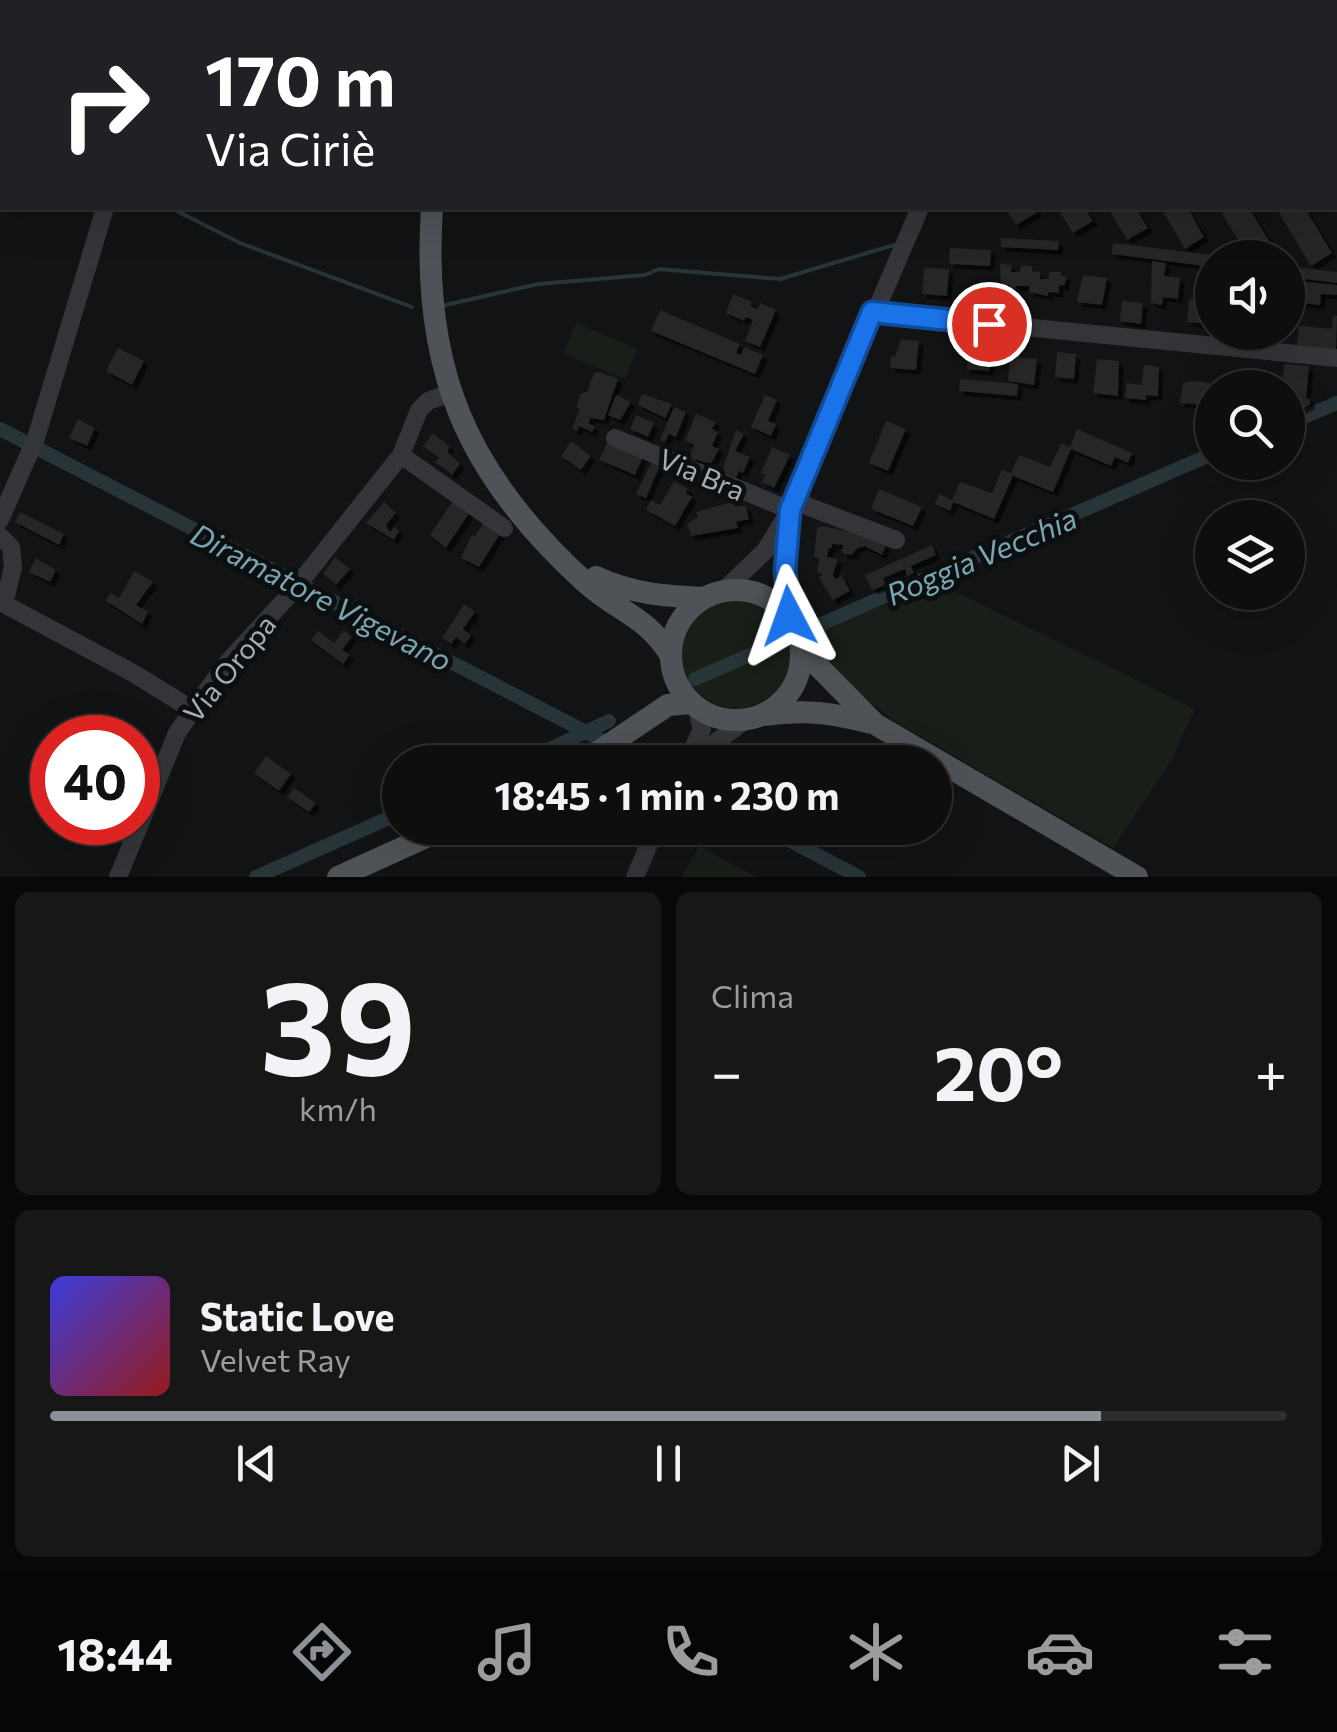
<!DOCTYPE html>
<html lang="it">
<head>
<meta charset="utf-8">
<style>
  body { margin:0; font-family:Commissioner,sans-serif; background:#171718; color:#f1f3f6; height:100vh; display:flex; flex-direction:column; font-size:38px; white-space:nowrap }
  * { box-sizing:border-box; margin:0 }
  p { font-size:32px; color:#9b9c9e }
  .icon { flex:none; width:55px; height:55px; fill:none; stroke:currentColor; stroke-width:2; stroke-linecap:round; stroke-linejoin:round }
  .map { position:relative; height:877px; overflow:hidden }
  .drawer { display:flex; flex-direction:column; gap:15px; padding:15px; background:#080808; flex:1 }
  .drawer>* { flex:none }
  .hud { position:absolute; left:0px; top:0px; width:1338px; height:210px; box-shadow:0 10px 40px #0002,0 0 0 2px #2e2e2f; background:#202124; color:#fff; overflow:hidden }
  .buttons { position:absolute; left:1195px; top:240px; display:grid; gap:20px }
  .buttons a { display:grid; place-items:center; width:110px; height:110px; border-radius:50%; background:#0e0e0f; box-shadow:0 10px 40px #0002,0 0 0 2px #2e2e2f; font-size:50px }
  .speed { position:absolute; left:30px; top:715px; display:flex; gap:20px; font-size:50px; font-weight:700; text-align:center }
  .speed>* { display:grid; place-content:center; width:130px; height:130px; border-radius:50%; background:#0e0e0f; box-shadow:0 10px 40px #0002,0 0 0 2px #2e2e2f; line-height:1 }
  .speed .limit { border:15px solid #d22; background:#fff; color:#111 }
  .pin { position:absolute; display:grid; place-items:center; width:85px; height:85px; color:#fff; margin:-42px; border:5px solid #fff; border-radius:50%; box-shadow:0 2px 10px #0007 }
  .me { position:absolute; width:110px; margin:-55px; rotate:356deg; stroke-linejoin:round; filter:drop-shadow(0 0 8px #0008) }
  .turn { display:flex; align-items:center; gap:35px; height:210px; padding:0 40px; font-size:45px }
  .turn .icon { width:130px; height:130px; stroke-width:2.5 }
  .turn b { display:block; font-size:70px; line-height:85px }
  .big { font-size:75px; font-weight:700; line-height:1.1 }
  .drawer .widget { flex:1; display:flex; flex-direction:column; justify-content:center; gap:15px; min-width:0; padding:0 35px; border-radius:15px; background:#171718 }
  .drawer .dial { align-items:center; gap:0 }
  .dial b { font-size:130px; line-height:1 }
  .song { display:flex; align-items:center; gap:30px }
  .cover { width:120px; height:120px; border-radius:15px; background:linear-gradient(135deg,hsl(240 70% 55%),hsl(0 70% 35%)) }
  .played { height:10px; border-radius:5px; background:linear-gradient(90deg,#8c9099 85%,#2e2e2f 85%) }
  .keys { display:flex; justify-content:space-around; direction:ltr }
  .heat { display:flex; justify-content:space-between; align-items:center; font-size:55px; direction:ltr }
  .drawer .tiles { flex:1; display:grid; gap:15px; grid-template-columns:1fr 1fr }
  .widget:last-child { grid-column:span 2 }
  .trip { position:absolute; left:382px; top:745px; width:570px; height:100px; border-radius:50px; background:#0e0e0f; box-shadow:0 10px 40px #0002,0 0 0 2px #2e2e2f; font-weight:700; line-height:100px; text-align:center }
  .menu { display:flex; height:160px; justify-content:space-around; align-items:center; background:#060606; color:#9b9c9e }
  .menu .icon { width:70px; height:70px }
  .menu .active { color:#8c9099 }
  .menu b { font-size:45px; color:#f1f3f6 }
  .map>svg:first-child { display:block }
</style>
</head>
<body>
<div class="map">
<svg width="1337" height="877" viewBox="0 0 1337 877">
  <defs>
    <filter id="shadow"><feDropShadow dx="4.5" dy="4.5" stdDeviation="0" flood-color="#0009"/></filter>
  </defs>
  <rect width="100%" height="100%" fill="#121314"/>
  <path fill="#191f18" d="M576,323l62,26 -13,30 -62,-26z
    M938,583l257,126 -24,52 -58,87 -219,-127 -34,-26 -26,-29 -14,-25v-9z
    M681 653a55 55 0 1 1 110 0a55 55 0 1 1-110 0Z
    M699,846l57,31h-74z"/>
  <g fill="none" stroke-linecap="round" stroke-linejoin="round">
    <path stroke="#283538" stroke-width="4" d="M34,2l1,-2
      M0,91l2,-7
      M0,144l2,1
      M171,208l69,35 172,64
      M441,306l97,-22 107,-9 14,-6 121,10 114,-34"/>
    <path stroke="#283538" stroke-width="14" d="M1288,424l49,-21
      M0,429l644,333
      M695,679l517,-225
      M522,762l87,-41
      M766,828l93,49
      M256,877l144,-64"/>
  </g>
  <path fill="#252628" filter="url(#shadow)" d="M1005,208h30l3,4 -22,13z
    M1057,208h28l8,13 -20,12z
    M1108,208h28l12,20 -21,12z
    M1161,208h27l16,29 -19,12z
    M1219,208h30l22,36 -23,13z
    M1287,208h18l27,45 -21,13 -32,-53z
    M1001,238l58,3 -1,9 -57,-3z
    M1113,243l99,12v12l-100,-13z
    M950,248l41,2 -1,16 -41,-2z
    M1152,261l14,2 -2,13 16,2 -2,21 -15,-2 -1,8 -11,-2z
    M1000,264l12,1 -1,7h9l1,-7 11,1v5l8,1v7h9v-7h12v4h5l-1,9 -6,1v7l-11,-1v4l-19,-4v-6h-13l-1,3h-5v-4h-9z
    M1288,266l49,6v11l-49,-6z
    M924,268l25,1 -2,27 -25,-2z
    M1083,275l24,3 -5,27 -25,-3z
    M1288,280l49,5v10l-16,-1 -1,11 -20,-2 1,-11 -13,-5z
    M733,294l19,8 -2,4 8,3 2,-6 16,7 -16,37 -15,-6 8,-21 -7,-3 -2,4 -18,-8z
    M1189,299l21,1 -1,24 -22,-2z
    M1122,301l21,2 -2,21 -21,-3z
    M660,310l80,34 -4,9 5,2 3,-8 19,8 -8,19 -104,-43z
    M1333,316h4l-1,33 -39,-4 2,-19 33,3z
    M901,339l18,2 -3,29 -26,-2 1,-12 4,1z
    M969,346l23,3 -3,22 -22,-2z
    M118,348l26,13 -12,24 -26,-14z
    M1057,352l19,2 -2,25 -19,-2z
    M1010,357l27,2 -3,26 -26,-4z
    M1097,359l22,2 -1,35 -25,-3z
    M1284,364l25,2 -3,32 4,1v6l-16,7 1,-11 -7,-1v-12h-6z
    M1144,365l15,2 -1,29 -12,-1v5l-21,-2 2,-15 15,2z
    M600,372l18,7 -14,41 -14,-2 -1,6 6,2 -3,6 -13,-6 -2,5 -5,-2 8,-20 -4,-1 5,-15 6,-1 7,-19z
    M960,379l58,5 -1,12 -58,-5z
    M1194,381l29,4 -1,3h-10v18l-32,-3 3,-20z
    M642,394l30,10 -7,14 -27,-13z
    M616,395l15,7 -11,18 -12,-5z
    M765,395l12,5 -9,21 8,3 -5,12 -20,-9z
    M674,407l12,5 -10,25 -7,-3 -4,8 -5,-2z
    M696,414l20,8 -4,7 6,3 -6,14 7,3 -8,15 -22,-6 5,-13 -9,-4z
    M636,415l18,8 -6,14 -18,-8z
    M78,419l17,9 -8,18 -18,-8z
    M886,421l20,8 -18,42 -19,-8z
    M1077,429l55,24 -4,10 -13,-6 -4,9 -40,-17 -18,43 -40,-16 -19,43 -41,-17 -3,9 -15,-7 4,-10 13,6 8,-18 32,11 10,-23 9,3 8,-18 31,12 11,-23 9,3z
    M736,430l8,4 -9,17 15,6 -7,16 -4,-2 -4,9 -14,-6z
    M433,433l17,14 -3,4 13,13 -8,11 -17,-13 4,-4 -16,-12z
    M571,441l20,15 -10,14 -20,-14z
    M608,441l35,16 -8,18 -36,-15z
    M772,447l18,8 -16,33 -12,-6 3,-7 -4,-2z
    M654,458l8,3 -16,37 -10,-4z
    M674,481l14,8 -2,4 6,4 -17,29 -29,-16 5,-10 9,5z
    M879,489l43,18 -9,19 -42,-17z
    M384,502l12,11 -10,12 4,7 4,-5 5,4 -5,9 -28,-17z
    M452,502l18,10 -24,36 -16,-13z
    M733,502l1,4h12l3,13 -13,3 2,6 -47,8 -4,-12 11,-7 -2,-5z
    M20,512l44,22 -5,11 -44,-23z
    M485,521l15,13 -21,33 -18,-9 11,-23 3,1z
    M822,526l43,9 21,10 -4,10 -17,-9 -8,2 -5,7 -10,-2 1,-8 -11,-1v4h-3l-2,9 11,2 -5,16 2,4 7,-3 8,15 -17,9 -14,-22 4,-4 -6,-2 2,-14 -5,-1 3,-29z
    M932,545l4,10 -25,11 3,7 -7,3 -2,-7 -22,9 3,7 -13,5 -4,-6 -4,-9z
    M335,557l15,12 -14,16 -13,-11z
    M36,558l20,12 -6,12 -21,-10z
    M134,571l19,11 -17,23 12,7 -6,12 -36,-23 4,-8 9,5z
    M464,604l11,8 -12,17 8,6 -6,9 -9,-7 -5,7 -9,-6z
    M344,630l8,7 -10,13 8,5 -7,9 -32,-24 7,-9 16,12z
    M266,756l25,18 -12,17 -25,-18z
    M294,788l22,15 -7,9 -22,-15z"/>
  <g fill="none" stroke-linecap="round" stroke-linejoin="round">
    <path stroke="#333539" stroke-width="18" d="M119,0l5,2
      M297,0l4,2
      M99,2l1,-2
      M1035,2l1,-2
      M1146,2v-2
      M1180,2l4,-2
      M0,126l2,1
      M873,312l464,46
      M615,438l175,72
      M401,455l103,73
      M794,501l102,39
      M0,520l36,-82 69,-230
      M0,536l11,11 2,20 -9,37 129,69 60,37
      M723,591l42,-40 25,-41 130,-302
      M789,616l-4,-45 4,-55
      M689,758l13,-29 -6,-22
      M689,762l58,-43
      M118,877l59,-144 21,-30 29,-40 66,-72 108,-136 18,-45 9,-9 23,-8
      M635,877l21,-49"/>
    <path stroke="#4f5358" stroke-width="22" d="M500,2l2,-2
      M432,208c-11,160 34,266 153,374 33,30 61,33 86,74
      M596,577c36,17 69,19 108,21
      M671 655a65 65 0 1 1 130 0a65 65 0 1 1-130 0Z
      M800,639l18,27 57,58 262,153
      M765,715c38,-6 69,-2 106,8
      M583,762l85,-57 24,-2
      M338,877l108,-49"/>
  </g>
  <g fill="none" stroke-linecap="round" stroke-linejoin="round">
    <g stroke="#114b97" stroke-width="25">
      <path id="route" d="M789,616l-4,-46 5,-60 82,-198 117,12"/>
    </g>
    <use href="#route" stroke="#1a73e8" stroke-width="18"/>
  </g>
  <g text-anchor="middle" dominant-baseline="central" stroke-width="10" stroke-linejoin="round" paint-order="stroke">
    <g font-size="28" fill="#a3adb5" stroke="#0d0e0f">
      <text transform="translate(702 474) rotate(23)">Via Bra</text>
      <text transform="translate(229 668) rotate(-51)">Via Oropa</text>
    </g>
    <g font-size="30" font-style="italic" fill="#79a5b1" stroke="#0d0e0f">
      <text transform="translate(981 555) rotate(-23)">Roggia Vecchia</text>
      <text transform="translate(322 596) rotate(27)">Diramatore Vigevano</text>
    </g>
  </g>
</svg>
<div class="buttons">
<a><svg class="icon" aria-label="sound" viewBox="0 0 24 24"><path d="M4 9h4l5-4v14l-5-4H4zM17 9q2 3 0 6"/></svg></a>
<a><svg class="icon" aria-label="search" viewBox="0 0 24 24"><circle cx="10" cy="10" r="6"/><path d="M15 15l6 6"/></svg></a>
<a><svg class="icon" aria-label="layers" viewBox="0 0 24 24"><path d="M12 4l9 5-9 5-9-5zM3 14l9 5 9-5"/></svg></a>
</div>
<div class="speed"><div class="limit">40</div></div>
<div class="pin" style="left:989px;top:324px;background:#d93025"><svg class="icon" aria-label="arrive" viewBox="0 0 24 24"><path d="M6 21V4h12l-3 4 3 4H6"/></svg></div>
<svg class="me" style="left:789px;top:616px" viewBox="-20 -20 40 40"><path d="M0-17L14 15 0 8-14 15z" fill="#1a73e8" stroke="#fff" stroke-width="4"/></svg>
<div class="trip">18:45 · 1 min · 230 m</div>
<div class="hud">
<div class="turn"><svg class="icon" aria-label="right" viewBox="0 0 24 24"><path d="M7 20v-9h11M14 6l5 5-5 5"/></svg><div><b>170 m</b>Via Ciriè</div></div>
</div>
</div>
<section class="drawer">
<div class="tiles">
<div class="widget dial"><b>39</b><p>km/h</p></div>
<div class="widget"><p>Clima</p>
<div class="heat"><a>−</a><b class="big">20°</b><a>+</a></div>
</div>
<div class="widget">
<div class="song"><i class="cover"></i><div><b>Static Love</b><p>Velvet Ray</p></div></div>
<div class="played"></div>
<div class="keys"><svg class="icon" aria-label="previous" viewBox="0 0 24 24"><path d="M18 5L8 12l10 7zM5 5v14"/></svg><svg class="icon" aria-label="pause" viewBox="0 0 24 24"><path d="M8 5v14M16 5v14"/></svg><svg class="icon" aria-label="next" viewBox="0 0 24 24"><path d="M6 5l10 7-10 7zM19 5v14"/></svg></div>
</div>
</div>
</section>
<nav class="menu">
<b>18:44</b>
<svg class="icon active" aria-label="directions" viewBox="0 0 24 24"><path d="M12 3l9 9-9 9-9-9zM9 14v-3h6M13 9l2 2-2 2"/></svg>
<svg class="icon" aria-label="music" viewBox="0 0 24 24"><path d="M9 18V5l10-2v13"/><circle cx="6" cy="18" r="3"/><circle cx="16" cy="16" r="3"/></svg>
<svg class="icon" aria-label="phone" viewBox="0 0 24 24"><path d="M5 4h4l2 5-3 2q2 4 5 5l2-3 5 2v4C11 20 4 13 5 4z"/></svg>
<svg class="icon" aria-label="climate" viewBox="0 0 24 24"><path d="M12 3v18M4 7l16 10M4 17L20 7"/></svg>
<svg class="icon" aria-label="car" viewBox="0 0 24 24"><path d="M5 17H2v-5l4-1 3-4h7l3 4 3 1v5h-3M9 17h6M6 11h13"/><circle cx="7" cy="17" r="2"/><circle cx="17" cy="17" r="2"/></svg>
<svg class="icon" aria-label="filters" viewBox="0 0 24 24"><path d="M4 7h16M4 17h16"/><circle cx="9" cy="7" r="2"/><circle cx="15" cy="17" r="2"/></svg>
</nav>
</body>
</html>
